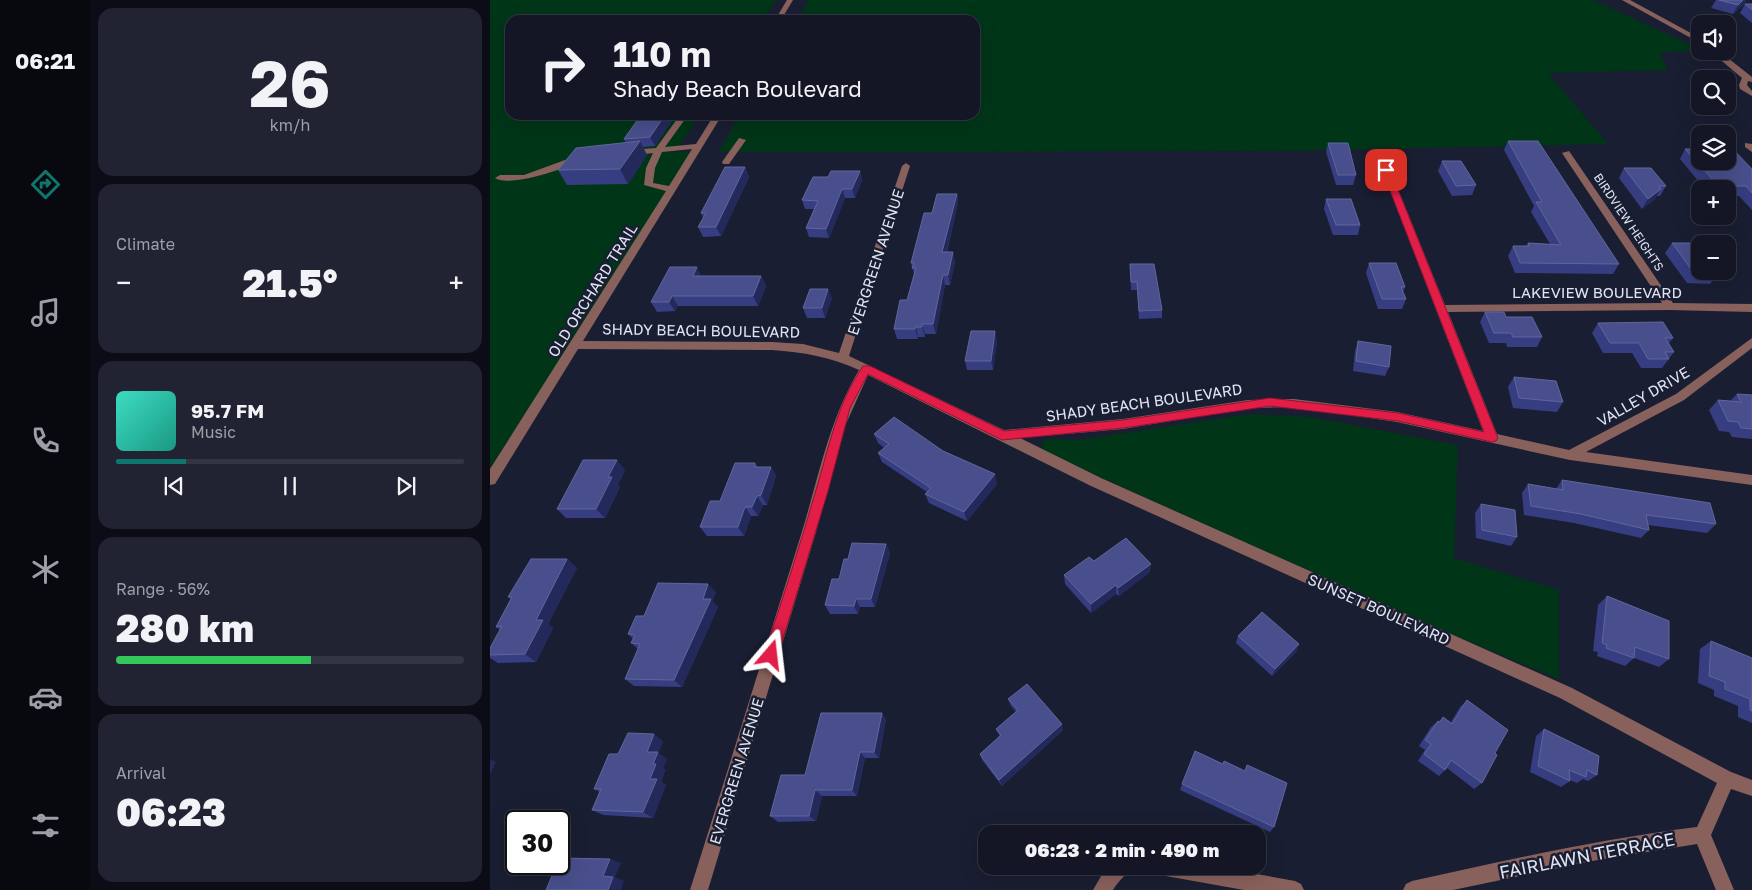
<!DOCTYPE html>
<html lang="en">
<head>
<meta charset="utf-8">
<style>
  body { margin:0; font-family:"Golos Text",sans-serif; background:#212332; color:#f1f3f6; height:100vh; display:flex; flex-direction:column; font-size:19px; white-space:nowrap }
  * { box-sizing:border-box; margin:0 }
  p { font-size:16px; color:#9d9fa7 }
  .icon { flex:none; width:28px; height:28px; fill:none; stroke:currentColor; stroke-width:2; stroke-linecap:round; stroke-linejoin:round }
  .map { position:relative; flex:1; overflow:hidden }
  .sheet { display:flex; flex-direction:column; gap:8px; padding:8px; background:#0b0c15; width:400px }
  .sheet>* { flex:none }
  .banner { position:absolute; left:15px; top:15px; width:475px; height:105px; border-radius:15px; box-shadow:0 5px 20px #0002,0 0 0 1px #333543; background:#141626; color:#f1f3f6; overflow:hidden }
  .controls { position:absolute; left:1201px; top:15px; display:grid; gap:10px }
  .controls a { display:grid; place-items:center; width:45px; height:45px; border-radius:10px; background:#141626; box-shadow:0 5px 20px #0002,0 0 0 1px #333543; font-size:25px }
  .speed { position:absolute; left:15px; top:810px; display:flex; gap:10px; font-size:25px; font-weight:700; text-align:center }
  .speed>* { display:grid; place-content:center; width:65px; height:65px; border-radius:50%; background:#141626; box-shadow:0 5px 20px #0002,0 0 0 1px #333543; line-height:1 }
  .speed .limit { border:2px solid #111; border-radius:8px; background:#fff; color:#111 }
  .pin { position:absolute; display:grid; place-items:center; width:42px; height:42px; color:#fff; margin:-21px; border-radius:10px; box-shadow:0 2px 8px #0006 }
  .me { position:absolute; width:55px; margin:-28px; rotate:17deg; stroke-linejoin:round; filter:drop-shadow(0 0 4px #0008) }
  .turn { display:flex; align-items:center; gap:18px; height:105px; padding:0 25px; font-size:22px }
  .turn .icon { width:65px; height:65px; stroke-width:2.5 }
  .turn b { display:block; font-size:35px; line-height:42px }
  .big { font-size:38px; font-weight:800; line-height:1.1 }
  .sheet .widget { flex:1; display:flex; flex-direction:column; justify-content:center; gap:8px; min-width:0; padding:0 18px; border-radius:15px; background:#212332 }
  .sheet .dial { align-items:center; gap:0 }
  .dial b { font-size:65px; line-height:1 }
  .song { display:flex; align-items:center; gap:15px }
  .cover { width:60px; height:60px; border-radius:8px; background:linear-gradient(135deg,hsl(170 70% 55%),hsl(170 70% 35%)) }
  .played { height:5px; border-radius:2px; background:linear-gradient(90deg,#0f766e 20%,#333543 20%) }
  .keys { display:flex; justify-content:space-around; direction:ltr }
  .heat { display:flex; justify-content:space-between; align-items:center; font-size:28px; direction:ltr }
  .charge { height:8px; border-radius:4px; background:linear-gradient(90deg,#34c759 56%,#333543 0) }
  .trip { position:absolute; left:488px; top:825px; width:288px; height:50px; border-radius:15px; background:#141626; box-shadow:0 5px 20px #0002,0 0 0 1px #333543; font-weight:800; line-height:50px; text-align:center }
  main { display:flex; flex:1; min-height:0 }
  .tabs { display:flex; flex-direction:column; width:90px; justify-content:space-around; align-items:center; background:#08090f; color:#9d9fa7 }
  .tabs .icon { width:35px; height:35px }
  .tabs .on { color:#0f766e }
  .tabs b { font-size:22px; color:#f1f3f6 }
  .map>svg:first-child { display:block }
</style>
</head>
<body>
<main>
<nav class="tabs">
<b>06:21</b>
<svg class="icon on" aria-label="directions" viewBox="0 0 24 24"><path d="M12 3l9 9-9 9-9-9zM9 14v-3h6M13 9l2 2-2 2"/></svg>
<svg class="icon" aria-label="music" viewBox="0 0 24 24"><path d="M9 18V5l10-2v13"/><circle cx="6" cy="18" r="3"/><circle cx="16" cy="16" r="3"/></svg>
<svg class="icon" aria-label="phone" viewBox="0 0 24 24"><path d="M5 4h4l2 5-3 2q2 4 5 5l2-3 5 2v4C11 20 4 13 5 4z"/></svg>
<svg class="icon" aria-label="climate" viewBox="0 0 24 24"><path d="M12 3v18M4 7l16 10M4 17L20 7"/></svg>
<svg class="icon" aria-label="car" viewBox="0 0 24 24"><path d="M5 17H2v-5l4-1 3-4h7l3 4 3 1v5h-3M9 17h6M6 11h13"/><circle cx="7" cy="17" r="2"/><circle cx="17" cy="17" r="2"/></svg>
<svg class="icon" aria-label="filters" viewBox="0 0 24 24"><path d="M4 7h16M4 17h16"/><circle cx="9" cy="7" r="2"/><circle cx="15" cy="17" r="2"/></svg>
</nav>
<section class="sheet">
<div class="widget dial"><b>26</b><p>km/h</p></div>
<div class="widget"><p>Climate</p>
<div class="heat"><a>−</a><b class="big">21.5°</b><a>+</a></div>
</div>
<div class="widget">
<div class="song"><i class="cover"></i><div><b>95.7 FM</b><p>Music</p></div></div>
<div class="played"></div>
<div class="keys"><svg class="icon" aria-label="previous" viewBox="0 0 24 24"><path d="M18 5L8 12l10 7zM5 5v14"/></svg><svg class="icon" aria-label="pause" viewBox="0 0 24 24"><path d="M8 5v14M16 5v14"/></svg><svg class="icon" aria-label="next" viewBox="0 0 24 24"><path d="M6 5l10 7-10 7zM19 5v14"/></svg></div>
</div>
<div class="widget"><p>Range · 56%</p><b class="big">280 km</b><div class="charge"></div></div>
<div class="widget"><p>Arrival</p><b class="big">06:23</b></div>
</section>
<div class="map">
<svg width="1262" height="890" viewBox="0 0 1262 890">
  <rect width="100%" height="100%" fill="#1a1e32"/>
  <path fill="#003518" d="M0,0h286l-13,20h-253v95h190l-25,37h21l-206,316z
    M319,0h784l107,49v2l-40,1 8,18 -120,3 60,71 -324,7 -566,1 22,-37h235v-95h-178z
    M759,414l62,3 147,28 -4,113 105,32v89l-127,-53 -392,-176 5,-11 32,1z"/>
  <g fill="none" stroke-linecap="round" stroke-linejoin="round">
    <path fill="#89615c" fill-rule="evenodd" d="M297,0h6l-12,20h-6z
      M1132,0h8l70,38v5z
      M1220,51h9l33,26v5l-4,-1 -1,4 5,6v5l-12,-7 -1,-4 3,-7z
      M190,115h8l-23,32 31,-3 18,-29h8l-139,226 189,1 31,2 36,9 63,-187 4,-3 4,3 -61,190 155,74 119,-11 125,-19 46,-1 103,13 86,19 -108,-279 4,-3 4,3 62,153 217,-2 -100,-150 7,-2 104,152 79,1v8l-82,-2 -222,2 49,122 72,16 107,-56 76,-56v10l-68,52 -98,52 166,23v10l-182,-25 -173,-38 -103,-15 -46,1 -125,21 -103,9 81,40 471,210 159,84 21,8v16l-21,-7 -20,46 23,55h-18l-19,-46 -105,17 -139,29h-50l3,-6 6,-3c94,-21 189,-42 285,-54l20,-44 -157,-85 -469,-212 -223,-111 -23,51 -29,106 -108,358h-18c37,-117 73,-234 110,-352 18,-57 28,-116 59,-168 -28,-13 -56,-18 -87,-20l-194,-1 -83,135 -5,1v-16l176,-278 -22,-6 2,-17 7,-15 -24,3 -4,-3 4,-3 27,-2zM202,149l-23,37 -16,-3 2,-15 7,-16z
      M249,138l7,2 -17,24h-6l-1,-2z
      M1255,143l7,1v8l-7,-5z
      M86,156l7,2c-12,10 -74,30 -88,20l5,-3h24z
      M617,866h24c-4,9 -13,15 -18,24h-20z
      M661,866h61l83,15 6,3 3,6h-60l-84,-15 -6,-3z"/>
  </g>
  <path fill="#363d80" d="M1226,0h30l-1,3 -12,11 -22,-6z
    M1255,4h7v19l-12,-10z
    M151,115h30l2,4 -18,27 -12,1 4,8 -19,29 -61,1 -9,-15 68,-27 -2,-4z
    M1018,141l111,123 -6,10 -98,-1 -7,-17 5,-10h13l2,-3 22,1 -19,-32 3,-6 -30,-56z
    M838,143l28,32 -3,10h-17l-10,-33z
    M1195,149l67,20v41l-13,-14h-10l-1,-2v-5h-23l-25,-30z
    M952,161l34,24 -4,10 -20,1 -14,-25z
    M255,167l4,10 -28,59 -18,1 -5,-10 5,-9 -2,-5z
    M1134,168l42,18 -6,10h-4l-1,3 -13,10 -23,-31z
    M370,171l2,9 -7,18h-10l-16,40 -20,-1 -3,-9 8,-19h-9l-3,-9 26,-23z
    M467,194l1,9 -11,49 8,10 -5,23h-5l-9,49h-11v3h-7v2h-21l-3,-10 13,-29 7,-26 -3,-11z
    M836,199l34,26 -2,10h-25l-9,-26z
    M1182,243l45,31 -7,10 -23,-1 -22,-30z
    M879,263l36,24 -2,5 3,7 -4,10h-24l-12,-36z
    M640,264l32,46v8l-23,1 -2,-29h-6z
    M212,276h59l5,10 -8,20h-80l-3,5 -18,1 -6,-10z
    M342,298l-7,20h-18l-4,-10z
    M995,312l21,5 36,20 -5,10h-30l-1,-4h-17l-9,-21z
    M1108,323l75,15 -4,5 5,9 -12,16h-21l-9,-15h-29l-11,-20z
    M507,341l-4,29h-26l-2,-9z
    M868,341l31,26 -4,9 -32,-5 2,-20z
    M1024,377l49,25 -6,10 -44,-4 -5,-21z
    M1247,394l15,1v44l-20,-2 -3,-5 -10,-1 -10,-21 9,-10 12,1z
    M384,434l69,17 54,33 -30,37 -38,-18 -4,-9 2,-2 -45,-30 -4,-9 6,-5 -6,-5z
    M265,463l3,4h13l5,9 -9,29h-4l-5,11h-7l-7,20h-37l-7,-9 20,-26z
    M135,470l-7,14 2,3 -15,31h-39l-9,-9z
    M1072,480l154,44 -9,9 -59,-8 1,5 -8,8 -67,-15 -50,-8 -2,-22 6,-9 28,5z
    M991,504l36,33 -6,9 -35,-8 -1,-25z
    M396,544l4,9 -15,54h-15l-2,7h-28l-5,-9 14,-26 9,-20z
    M77,559l10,9 -29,56 5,4 -17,34 -38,1 -8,-5v-10l10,-18 -4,-3 15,-28 -3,-2z
    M604,561l56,11 -31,24 -3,-2 -25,19 -26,-29 -1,-9z
    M226,592l-4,9 6,6 -36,80 -48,-1 -9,-7 13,-30 -7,-6 2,-4 -5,-5 16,-18z
    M1117,596l62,63 -10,8 -25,-9 -9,8 -28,-10 1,-4 -5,-1 5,-46z
    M748,636l61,8 -3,8 -24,24 -36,-33z
    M1221,641l41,17v65l-14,-6v-11l-24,-10v-6l-16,-7 2,-34z
    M518,699l55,31 -61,56 -20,-26 -2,-6 20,-17 -4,-8 20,-17 -5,-6z
    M977,700l28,53 -13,30 -8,6 -27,-21 -8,8 -21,-15 7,-11 -6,-4 12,-19 7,-6 1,1 4,-5 8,5 9,-15z
    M392,713l4,7 -7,38h-14l-8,38h-35l-6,25 -38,1 -8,-6 35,-41z
    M1054,729l53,46 -9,6 -5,-2 -6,4 -7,-3v1l-9,6 -31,-15 6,-36z
    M173,741l-5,12 9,6 -4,9 2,2 -4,12 5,3 -13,33 -50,-3 -11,-5 8,-18 -6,-3 24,-35z
    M692,784l92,43 -4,5 -90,-42z"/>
  <path fill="#23295b" d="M1253,0h3l-1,3 -12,11 5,-9z
    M175,115h6l2,4 -18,27 -5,-9z
    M150,141l7,14 -19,29 -8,-15z
    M255,167l4,10 -28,59 -5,-9z
    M370,171l2,9 -7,18 -3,-9z
    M352,189l3,9 -16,40 -3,-9z
    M1171,189l-6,10 -13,10 6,-10z
    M467,194l1,9 -14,59 -2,-10z
    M463,252l2,10 -5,23 -2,-10z
    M207,267l5,10 -9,-1z
    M453,275l2,10 -9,49 -3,-10z
    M271,276l5,10 -8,20 -5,-10z
    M338,289l4,9 -7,20 -3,-10z
    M182,296l6,10 -3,5 -6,-9z
    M432,324l3,10v3l-3,-10z
    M426,327l2,10v2l-3,-10z
    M505,331l2,10 -4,29 -2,-9z
    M127,460l8,10 -7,14 2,3 -15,31 -9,-9 12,-32z
    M281,467l5,9 -9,29 -6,-10z
    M505,474l2,10 -30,37 -3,-9z
    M267,496l6,9 -5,11 -6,-9z
    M255,507l6,9 -7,20 -6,-9z
    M396,544l4,9 -15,54 -4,-8z
    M77,559l10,9 -29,56 5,4 -17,34 -11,-8 11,-34z
    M661,564l-1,8 -31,24 -1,-8z
    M218,584l8,8 -4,9 6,6 -36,80 -8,-7z
    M626,585v9l-25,19v-9z
    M366,599l4,8 -2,7 -4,-8z
    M809,644l-3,8 -24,24 3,-7z
    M392,713l4,7 -7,38 -5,-6z
    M572,724l1,6 -61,56 -3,-6z
    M164,734l9,7 -5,12 9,6 -4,9 2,2 -4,12 5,3 -13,33 -10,-6 7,-33 3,-15 -6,-12z
    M370,752l5,6 -8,38 -5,-6z
    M0,759l6,3 -6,13z
    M325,790l7,6 -6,25 -7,-5z
    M120,859l11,4 -6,14 9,4 -3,9h-13l-5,-14z"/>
  <path fill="#484f8c" stroke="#60669c" d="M1229,0h24l-5,5z
    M1255,4h7v6z
    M151,115h24l-15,22 -26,2z
    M150,141l-20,28 -62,1 18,-22z
    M1018,141h30l81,123 -99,-1 -7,-17h16l-1,-3 33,2 -25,-43h6z
    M838,143h20l8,32h-18z
    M1238,144l24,25v24l-6,-7h-10l-5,-5 -18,-1 -28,-31h15v12h28z
    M952,161h19l15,24 -20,1z
    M235,167h20l-29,60h-18l8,-14h-5z
    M1134,168h27l15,18h-7l2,3 -13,10z
    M341,171h29l-8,18h-10l-16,40 -20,-1 12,-27 -16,-1 11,-23h15z
    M447,194h20l-15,58h11l-5,23h-5l-10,49h-11v3h-6l-1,2h-21l6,-29h7l9,-32h-4l2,-5h-3l13,-50h8z
    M836,199h25l9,26h-24z
    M1182,243h23l5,7v21h15l2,3 -23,-1z
    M879,263h27l9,24h-4l5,12h-24z
    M640,264h24l8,46 -23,1 -2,-29h-6z
    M180,267h27l-4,9h68l-8,20h-81l-3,6h-18z
    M320,289h18l-6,19h-19z
    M995,312h19l2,5h26l10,20h-29l-2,-4h-17z
    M1173,322l10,16h-8l9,14h-9l4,7h-21l-9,-16h-29l-12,-20z
    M481,331h24l-4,30h-26z
    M868,341l33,5 -2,21 -33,-6z
    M1024,377l42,4 7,21 -44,-4z
    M1247,394l15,1v34l-11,-1 -3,-6 -10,-1 -10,-21 23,2z
    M404,417l49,34 52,23 -31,38 -39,-18 6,-6 -53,-35 11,-9 -15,-10z
    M93,460h34l-9,17h4l-16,32h-39z
    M245,463h20l-1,4h17l-10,28 -4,1 -5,11h-7l-7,20h-38l10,-26h10z
    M1072,480l148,23 6,21 -70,-9 3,15 -68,-16 -50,-8 -3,-22 35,6z
    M991,504l34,6 2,27 -35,-7z
    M636,538l25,26 -33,24 -2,-3 -25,19 -27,-29 25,-18 5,4z
    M362,543l34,1 -15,55h-15l-2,7 -29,-1 7,-26h7l5,-20h4z
    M41,559h36l-31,61h7l-18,34 -35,1v-7l12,-22 -6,1 16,-30h-4z
    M168,583l50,1 -5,15h8l-37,81 -49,-1 15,-35 -9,-1 4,-8 -7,-1 8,-18h8z
    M1117,596l62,25v38l-34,-12 -1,11 -28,-10 1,-3 -5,-2z
    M772,612l37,32 -24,25 -37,-33z
    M1221,641l41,17v53l-2,-1v-11l-25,-10v-7l-16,-6z
    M537,684l35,40 -63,56 -19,-26 21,-19 -5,-6 22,-19 -10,-11z
    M977,700l41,30 -13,23 2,2 -15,28 -31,-23 -6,10 -21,-16 7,-10 -6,-4 13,-19 2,1 3,-5 9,7z
    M331,713h61l-8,39h-14l-8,38h-37l-6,26h-39l11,-41h24z
    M1054,729l55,27 -2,19 -10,-5 -1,7 -17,-7 1,11 -32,-15z
    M138,733l26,1 -7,18h11l-5,12h3l-6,15h7l-14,33 -51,-2 9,-21h-7l15,-35h9z
    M705,751l28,13 1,-3 21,10 2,-6 40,18 -13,44 -92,-43z
    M70,858l50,1 -7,17 10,1 -5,13h-62l11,-26h2v-4z"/>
  <path fill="#e11d48" stroke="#92132f" d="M896,167l4,3 108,268 -2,3 -4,1 -94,-21 -128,-15 -147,22 -121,12 -134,-66 -18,34 -22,83 -50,164 -2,5 -5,2 -5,-2 -2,-5c18,-55 36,-109 52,-165 13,-43 21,-86 47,-124h7l134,65 119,-11 147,-22 128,15 86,19 -102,-262z"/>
  <g text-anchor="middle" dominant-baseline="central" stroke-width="5" stroke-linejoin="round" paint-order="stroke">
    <g font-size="12" fill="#e1e5f3" stroke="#1a1e32">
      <text transform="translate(1139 222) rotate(56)">BIRDVIEW HEIGHTS</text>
    </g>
    <g font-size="15" fill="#e1e5f3" stroke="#1a1e32">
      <text transform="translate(385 262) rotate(-72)">EVERGREEN AVENUE</text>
      <text transform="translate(102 290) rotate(-58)">OLD ORCHARD TRAIL</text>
      <text x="1107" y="292">LAKEVIEW BOULEVARD</text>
      <text transform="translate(211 330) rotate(1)">SHADY BEACH BOULEVARD</text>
      <text transform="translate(1153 396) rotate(-30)">VALLEY DRIVE</text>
      <text transform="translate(654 402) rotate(-8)">SHADY BEACH BOULEVARD</text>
      <text transform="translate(889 609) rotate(24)">SUNSET BOULEVARD</text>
      <text transform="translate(246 771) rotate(-73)">EVERGREEN AVENUE</text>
    </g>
    <g font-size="18" fill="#e1e5f3" stroke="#1a1e32">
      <text transform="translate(1097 855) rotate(-11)">FAIRLAWN TERRACE</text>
    </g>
  </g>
</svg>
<div class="controls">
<a><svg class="icon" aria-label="sound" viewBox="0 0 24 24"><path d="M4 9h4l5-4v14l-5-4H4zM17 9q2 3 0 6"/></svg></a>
<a><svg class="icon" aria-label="search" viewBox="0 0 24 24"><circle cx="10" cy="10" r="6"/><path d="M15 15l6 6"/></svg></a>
<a><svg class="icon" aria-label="layers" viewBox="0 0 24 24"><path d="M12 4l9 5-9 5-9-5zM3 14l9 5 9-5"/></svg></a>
<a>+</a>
<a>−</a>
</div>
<div class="speed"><div class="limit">30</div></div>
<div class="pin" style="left:896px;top:170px;background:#d93025"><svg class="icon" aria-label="arrive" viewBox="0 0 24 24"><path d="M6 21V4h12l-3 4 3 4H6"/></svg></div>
<svg class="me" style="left:281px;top:655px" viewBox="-20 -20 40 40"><path d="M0-17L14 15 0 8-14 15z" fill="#e11d48" stroke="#fff" stroke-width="4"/></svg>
<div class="trip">06:23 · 2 min · 490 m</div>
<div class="banner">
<div class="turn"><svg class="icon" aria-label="right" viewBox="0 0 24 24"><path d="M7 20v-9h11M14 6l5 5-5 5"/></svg><div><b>110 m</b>Shady Beach Boulevard</div></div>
</div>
</div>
</main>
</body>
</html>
